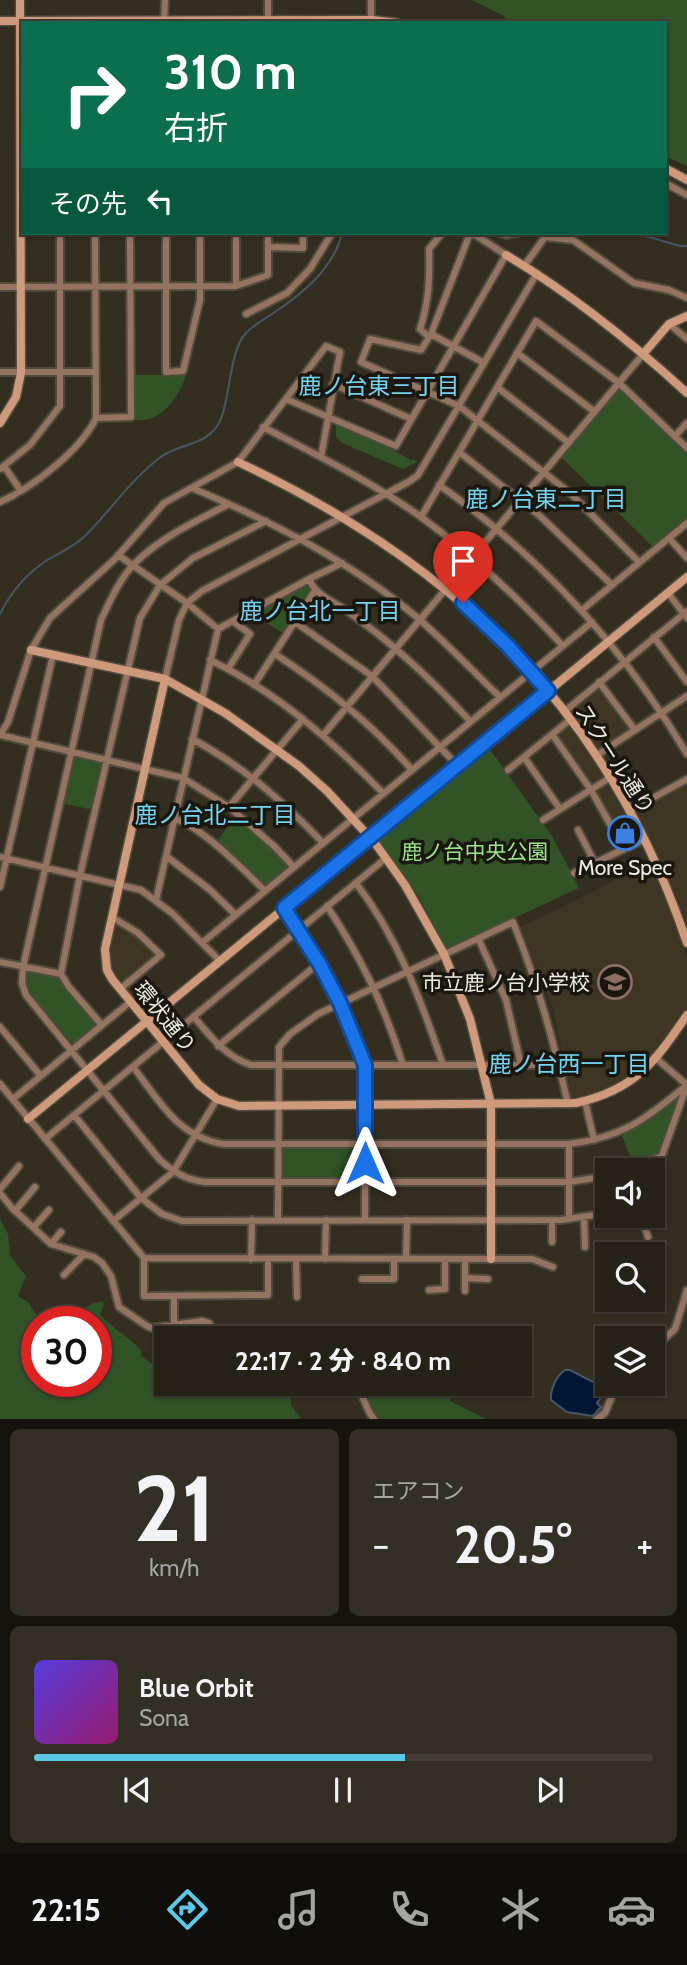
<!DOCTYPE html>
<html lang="ja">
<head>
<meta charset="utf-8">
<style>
  body { margin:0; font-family:Cabin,"Noto Sans JP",sans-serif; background:#332f25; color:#f1f3f6; height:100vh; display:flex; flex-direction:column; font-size:26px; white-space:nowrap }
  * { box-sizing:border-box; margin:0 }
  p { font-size:23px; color:#a4a4a2 }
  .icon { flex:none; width:38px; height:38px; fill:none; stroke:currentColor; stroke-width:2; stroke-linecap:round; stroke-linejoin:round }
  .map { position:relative; height:1419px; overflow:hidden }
  .panel { display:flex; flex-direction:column; gap:10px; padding:10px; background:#15130d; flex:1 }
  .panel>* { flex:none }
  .banner { position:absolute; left:21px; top:21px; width:646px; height:214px; border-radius:0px; box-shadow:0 2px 5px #0004,0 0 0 2px #433f37; background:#0b6e4f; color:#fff; overflow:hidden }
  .tools { position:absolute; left:595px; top:1158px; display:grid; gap:14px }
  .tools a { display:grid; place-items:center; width:70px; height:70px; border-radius:0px; background:#272218; box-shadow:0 2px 5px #0004,0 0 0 2px #433f37; font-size:35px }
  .speed { position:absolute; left:21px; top:1306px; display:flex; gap:14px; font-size:35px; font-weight:700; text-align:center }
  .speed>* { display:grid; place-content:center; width:91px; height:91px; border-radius:50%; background:#272218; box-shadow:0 2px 5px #0004,0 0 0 2px #433f37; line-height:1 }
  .speed .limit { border:10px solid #d22; background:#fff; color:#111 }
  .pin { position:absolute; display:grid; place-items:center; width:60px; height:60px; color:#fff; margin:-72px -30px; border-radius:50% 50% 50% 0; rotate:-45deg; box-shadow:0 0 7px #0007 }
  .pin .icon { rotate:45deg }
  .me { position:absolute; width:77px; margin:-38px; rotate:0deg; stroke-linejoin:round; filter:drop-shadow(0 0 5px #0008) }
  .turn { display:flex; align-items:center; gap:24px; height:147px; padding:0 28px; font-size:32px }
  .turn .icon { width:91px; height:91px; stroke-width:2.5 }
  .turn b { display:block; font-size:49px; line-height:60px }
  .then { display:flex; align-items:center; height:66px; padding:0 28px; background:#0003; gap:14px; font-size:26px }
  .big { font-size:52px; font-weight:800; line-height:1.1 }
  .panel .card { flex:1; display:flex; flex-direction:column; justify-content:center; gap:10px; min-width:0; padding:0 24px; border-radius:10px; background:#332f25 }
  .panel .dial { align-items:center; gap:0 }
  .dial b { font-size:91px; line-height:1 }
  .song { display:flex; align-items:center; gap:21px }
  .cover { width:84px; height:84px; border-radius:10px; background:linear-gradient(135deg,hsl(250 70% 55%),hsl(320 70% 35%)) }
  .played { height:7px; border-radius:4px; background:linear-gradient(90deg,#5dc7e8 60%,#433f37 60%) }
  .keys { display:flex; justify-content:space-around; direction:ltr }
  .heat { display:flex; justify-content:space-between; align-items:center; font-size:38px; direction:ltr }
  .panel .tiles { flex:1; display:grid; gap:10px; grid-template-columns:1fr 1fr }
  .card:last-child { grid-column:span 2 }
  .trip { position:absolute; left:154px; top:1326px; width:378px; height:70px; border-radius:0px; background:#272218; box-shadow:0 2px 5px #0004,0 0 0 2px #433f37; font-weight:800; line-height:70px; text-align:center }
  .dock { display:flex; height:112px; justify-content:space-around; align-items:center; background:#100e0a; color:#a4a4a2 }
  .dock .icon { width:49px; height:49px }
  .dock .active { color:#5dc7e8 }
  .dock b { font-size:32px; color:#f1f3f6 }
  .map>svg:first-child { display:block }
</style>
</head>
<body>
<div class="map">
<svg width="687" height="1419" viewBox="0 0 687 1419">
  <rect width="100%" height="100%" fill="#342e20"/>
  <path fill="#3e3622" d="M597,689h5l29,40 -30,20 -4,-1 -25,-35v-4z
    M566,726l4,2 32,46v5l-8,5h-4l-32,-47v-5z
    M687,782v144l-7,-22 -44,-91 2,-5z
    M605,784l4,3 21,35 7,15 -1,4 -8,3 -4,-1 -28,-49 1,-5z
    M651,859l36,97v54l-33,47 -25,22 -23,12 -19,5 -16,1 -18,-89 -33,-81 65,-31z
    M117,923l20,13 17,14 2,5 -32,26 -4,-1 -5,-6 -5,-15 4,-33z"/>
  <path fill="#315326" d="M472,0h215v166l-22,-10v-133h-158l-3,-7z
    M134,375h52c-7,22 -25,49 -52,45z
    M616,390h6l65,60v69l-34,28 -93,-91z
    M339,425l33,14 39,21 2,-1 5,3 -15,7 -61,-26 -6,-6v-11z
    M302,585l8,3v6l-26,40 -32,-21z
    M487,745l65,91 27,52 -133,62 -28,-55 -41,-57 1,-3z
    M72,755l32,7 -11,48 -32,-7z
    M235,817l54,47v3l-21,17h-4l-47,-43z
    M27,971l34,6 37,47 -25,20 -43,-50 -5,-12z
    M677,1098l3,1 -22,54 -25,10 -12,-29 26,-12z
    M280,1146h83l-1,33h-82z
    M0,1219l8,15 2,22 16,20 -8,20 10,6 8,12 1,67h59v-60h-28c10,-9 21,-18 35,-20l1,4 -4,9c9,12 29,23 41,36v6l10,7 15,4v17h124l1,21 10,14h-301z
    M356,1384h94v17l36,18h-109l-14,-14z"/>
  <path fill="#001734" stroke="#475768" stroke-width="2" d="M565,1370h5l31,16 -1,13 -3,4 4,4 -8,9 -26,-4 -16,-12c-1,-10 5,-24 14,-30z"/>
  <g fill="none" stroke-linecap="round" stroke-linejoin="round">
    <path stroke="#475768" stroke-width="2" d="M635,233l45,13h7
      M0,614c11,-22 28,-42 49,-55 12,-7 26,-13 36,-23 26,-26 46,-57 77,-80 16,-11 39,-11 52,-26 17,-17 13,-75 31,-96 8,-9 20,-15 30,-22 28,-19 59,-44 67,-79"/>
    <g stroke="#524c3f" stroke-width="10">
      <path id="street" d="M268,0v23
        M371,0v23
        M164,23l1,-23
        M665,183l22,12
        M166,233v139l17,-1 17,-71v-67
        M236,233v53
        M499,233l7,2 12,-2
        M268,247l35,1v-15
        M524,266l21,-29 28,3 61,43 35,7 18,8
        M0,287l236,-1 32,-11v-42
        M246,314l41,-21 23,-24 22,-36
        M669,324l18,15
        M431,334l53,29
        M429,337l-9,-8c9,-27 10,-52 9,-80l13,-16
        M517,353l78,59
        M0,372h95
        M333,384l78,35
        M497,387l72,56
        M286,399l110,47 110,-191 -32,-21 -5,2 -38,98 -10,16 -51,-11 -9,23 98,44 111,87 69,69
        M96,418l35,-1 -1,-184
        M263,427c54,28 109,55 158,90 52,38 98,82 142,129
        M675,436l12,-13
        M459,452l81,64 72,69
        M4,466l17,25
        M0,469l30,-24 30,-39v-173
        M439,485c101,71 185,163 248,269
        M192,488c81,34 159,74 227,131 28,25 54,52 81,78
        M0,502c32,-14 81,-52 96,-84l-1,-185
        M229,504c-33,17 -68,33 -95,60 -15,16 -24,37 -33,56l-78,347 -1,16 4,12 134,165c14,12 26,20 45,22h364l38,-6
        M421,517l115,-196 83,62 68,65
        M669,538l18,20
        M118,555l69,48 31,26
        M309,579c7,16 20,20 35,30 47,32 88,71 126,112
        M668,593l19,25
        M582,610l105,-87
        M295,622l77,54 85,89
        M654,637l33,45
        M275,654c51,33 97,70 137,116
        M210,660c67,32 122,81 173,133
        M228,669l22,-35 -17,-13
        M165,679l14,-59 8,-17 15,-12 208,-110 8,-6 119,-202
        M599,682l36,48
        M254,685l60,-93
        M565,711l122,-100
        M324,734l320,-381
        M552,734l39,56 33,59
        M0,735l8,-13 23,-72 19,-32 65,-59 49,-56 74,-41 88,-116 14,6 -19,105
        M0,735l183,43 46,29 45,39 20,21
        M192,739c51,27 92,63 131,104
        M597,755l90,-59
        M524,757l36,52
        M508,770l63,-51
        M229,807l74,-88
        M631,810l56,-31
        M174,819c25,5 72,53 91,72
        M543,820l68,-43
        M578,830l17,33
        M166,856l43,33 27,26
        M0,857l141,33 31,23 48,48
        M574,873l71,-34
        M356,883c42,55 65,117 87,182
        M0,887l53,-232
        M156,900l62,-271 91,-50 33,-16
        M327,906c35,53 57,99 76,159
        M284,908l35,55 21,40 25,62v155
        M112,917l26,16 23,22 -41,34
        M478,938l28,62 15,65
        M203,942l389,-320
        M0,962l61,12
        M194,1017c17,20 31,39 57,48h308
        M101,1024l-32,-37 -8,-13 19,-99 60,-257 20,-33 33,-27 73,-37
        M0,1027l40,48
        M218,1046l101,-83
        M133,1067c27,34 44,70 91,77h345c55,-7 76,-25 118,-59
        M0,1084l144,174v38l124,-1v-36
        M13,1099l117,-97
        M585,1101l9,39
        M74,1115l67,83 21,16 20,7 379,-1 46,-7
        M45,1139l341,-281
        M569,1144v75
        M621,1171l41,-15
        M0,1189l19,-23
        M0,1193l12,15 39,36 43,13 8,6 9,13 8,31 28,19 4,2 51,-7 7,2 12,16
        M653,1200l5,-2 2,-37 27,-76 -30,-26
        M15,1211l20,-24
        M641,1216l7,21
        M584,1217l1,30
        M278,1220l1,-173 11,-13 28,-20 195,-92c25,62 40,117 55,182
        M113,1221l60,-49 44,-73
        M34,1227l15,-17
        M552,1242v-22
        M51,1244l10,-12
        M144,1258l388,1 21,8
        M251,1259l1,-39
        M296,1259l1,38
        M325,1259l1,-39
        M406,1259l1,-39
        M465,1259v32
        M64,1275l20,-21
        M465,1278l23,1
        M362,1279h32v-20
        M429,1290l16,-1v-30
        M174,1296v28
        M239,1339c29,-20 44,-1 74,-5l5,5
        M653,1349l22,-20 12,-39
        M354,1384c10,9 11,25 20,35
        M597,1419l8,-6 12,-29"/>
    </g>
    <g stroke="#524c3f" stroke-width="11">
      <path id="secondary" d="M0,21l372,-1 26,3
        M665,168l22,12
        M506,255c66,39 124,86 181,138
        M644,353l25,-29 18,-8
        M0,423l16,-26 5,-24 -1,-373
        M238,462c218,102 371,249 449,481
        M31,650l134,29 60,34 74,53 28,25 48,52 30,42 39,69 26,65 21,85v155
        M165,679l-60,270 2,21 5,9 87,106 18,14 22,7 337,-3c59,-13 79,-41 111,-88
        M28,1119l659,-542"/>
    </g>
    <use href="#street" stroke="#957361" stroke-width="6"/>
    <use href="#secondary" stroke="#cf9a7c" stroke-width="8"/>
  </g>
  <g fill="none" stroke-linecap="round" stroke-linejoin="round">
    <g stroke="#114b97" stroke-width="18">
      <path id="route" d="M365,1163v-98l-25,-62 -21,-40 -35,-55 264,-217 -41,-46 -44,-42"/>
    </g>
    <use href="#route" stroke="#1a73e8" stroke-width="12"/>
  </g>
  <defs>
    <g id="shop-ring" transform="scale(1.75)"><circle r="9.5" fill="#191710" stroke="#3f7fe0" stroke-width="1.5"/><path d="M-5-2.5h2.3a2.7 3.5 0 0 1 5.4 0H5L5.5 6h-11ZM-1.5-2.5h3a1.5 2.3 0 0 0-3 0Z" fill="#3f7fe0"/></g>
    <g id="school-ring" transform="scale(1.75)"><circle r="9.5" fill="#191710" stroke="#8d6e63" stroke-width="1.5"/><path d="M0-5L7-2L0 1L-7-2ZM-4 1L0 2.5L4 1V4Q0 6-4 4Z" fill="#8d6e63"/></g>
  </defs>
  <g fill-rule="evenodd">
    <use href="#shop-ring" x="625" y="833"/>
    <use href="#school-ring" x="615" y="982"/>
  </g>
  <g text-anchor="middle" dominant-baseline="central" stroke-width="7" stroke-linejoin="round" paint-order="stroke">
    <g font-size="21" fill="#eeebe2" stroke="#191710">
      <text transform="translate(615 759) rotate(57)">スクール通り</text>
      <text transform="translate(165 1017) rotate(51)">環状通り</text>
    </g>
    <g font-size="21" fill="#9ee488" stroke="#191710">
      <text x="475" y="851">鹿ノ台中央公園</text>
    </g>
    <g font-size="21" fill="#eeebe2" stroke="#191710">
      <text x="625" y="867">More Spec</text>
      <text x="590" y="982" text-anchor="end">市立鹿ノ台小学校</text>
    </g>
    <g font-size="23" fill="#73d3f1" stroke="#191710">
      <text x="379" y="386">鹿ノ台東三丁目</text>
      <text x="546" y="499">鹿ノ台東二丁目</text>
      <text x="320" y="611">鹿ノ台北一丁目</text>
      <text x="215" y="815">鹿ノ台北二丁目</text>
      <text x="569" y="1064">鹿ノ台西一丁目</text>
    </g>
  </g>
</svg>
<div class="tools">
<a><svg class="icon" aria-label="sound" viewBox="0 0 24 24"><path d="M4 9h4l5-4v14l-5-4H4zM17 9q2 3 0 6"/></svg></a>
<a><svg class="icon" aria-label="search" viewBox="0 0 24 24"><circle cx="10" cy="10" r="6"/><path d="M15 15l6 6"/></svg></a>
<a><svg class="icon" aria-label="layers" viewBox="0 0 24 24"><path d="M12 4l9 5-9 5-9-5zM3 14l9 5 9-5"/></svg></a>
</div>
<div class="speed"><div class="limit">30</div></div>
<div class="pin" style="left:463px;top:603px;background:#d93025"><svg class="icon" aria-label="arrive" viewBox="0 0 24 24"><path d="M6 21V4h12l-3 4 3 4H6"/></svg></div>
<svg class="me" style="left:365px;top:1163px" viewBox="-20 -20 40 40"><path d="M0-17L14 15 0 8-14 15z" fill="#1a73e8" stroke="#fff" stroke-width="4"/></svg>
<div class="trip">22:17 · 2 分 · 840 m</div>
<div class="banner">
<div class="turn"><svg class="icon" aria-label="right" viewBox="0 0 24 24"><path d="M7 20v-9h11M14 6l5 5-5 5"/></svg><div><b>310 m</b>右折</div></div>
<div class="then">その先<svg class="icon" aria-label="left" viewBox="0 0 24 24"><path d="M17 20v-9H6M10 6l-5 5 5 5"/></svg></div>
</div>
</div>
<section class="panel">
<div class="tiles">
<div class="card dial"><b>21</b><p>km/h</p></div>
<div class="card"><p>エアコン</p>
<div class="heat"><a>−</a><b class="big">20.5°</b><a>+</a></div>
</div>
<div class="card">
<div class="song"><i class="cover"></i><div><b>Blue Orbit</b><p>Sona</p></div></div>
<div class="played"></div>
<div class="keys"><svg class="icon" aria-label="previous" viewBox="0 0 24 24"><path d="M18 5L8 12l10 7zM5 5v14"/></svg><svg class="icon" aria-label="pause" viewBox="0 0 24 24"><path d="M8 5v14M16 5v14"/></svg><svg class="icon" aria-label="next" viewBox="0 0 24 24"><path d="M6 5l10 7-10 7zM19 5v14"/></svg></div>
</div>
</div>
</section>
<nav class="dock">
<b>22:15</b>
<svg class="icon active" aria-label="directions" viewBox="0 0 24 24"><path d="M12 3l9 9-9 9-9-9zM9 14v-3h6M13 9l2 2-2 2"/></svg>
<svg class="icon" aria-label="music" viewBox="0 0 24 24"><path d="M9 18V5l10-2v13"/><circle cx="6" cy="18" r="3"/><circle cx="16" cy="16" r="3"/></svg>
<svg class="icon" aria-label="phone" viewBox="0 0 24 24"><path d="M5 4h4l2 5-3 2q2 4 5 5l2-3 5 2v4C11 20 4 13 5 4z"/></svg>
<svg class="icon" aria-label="climate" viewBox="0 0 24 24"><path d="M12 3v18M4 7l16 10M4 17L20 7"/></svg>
<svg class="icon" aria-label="car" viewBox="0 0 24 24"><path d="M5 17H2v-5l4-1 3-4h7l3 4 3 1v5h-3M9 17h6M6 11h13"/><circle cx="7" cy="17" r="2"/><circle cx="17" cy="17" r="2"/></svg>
</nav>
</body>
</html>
